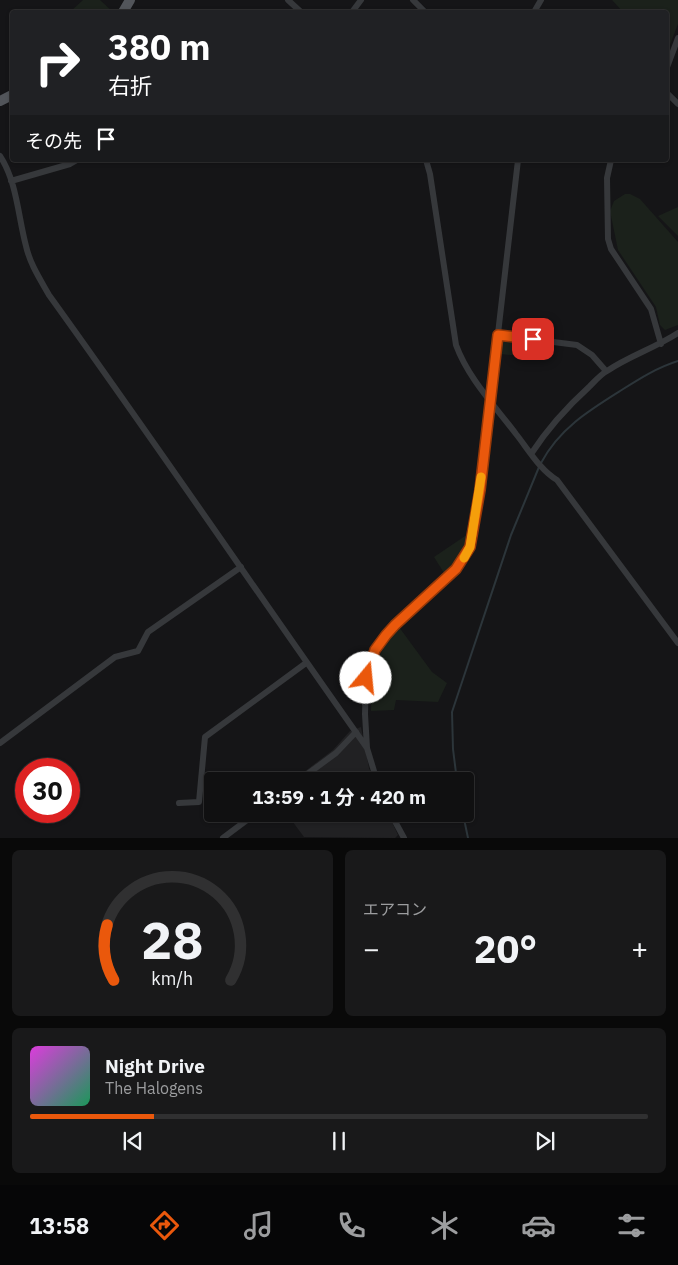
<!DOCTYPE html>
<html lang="ja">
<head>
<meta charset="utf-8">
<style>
  body { margin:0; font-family:"IBM Plex Sans","Noto Sans JP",sans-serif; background:#19191a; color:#f1f3f6; height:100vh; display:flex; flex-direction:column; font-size:19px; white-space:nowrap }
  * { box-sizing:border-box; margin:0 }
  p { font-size:16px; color:#9c9d9f }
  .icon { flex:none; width:28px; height:28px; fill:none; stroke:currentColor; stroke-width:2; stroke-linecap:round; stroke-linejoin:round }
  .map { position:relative; height:838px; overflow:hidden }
  .details { display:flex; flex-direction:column; gap:12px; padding:12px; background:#090909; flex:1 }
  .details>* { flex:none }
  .guide { position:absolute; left:10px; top:10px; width:659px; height:152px; border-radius:5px; box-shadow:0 1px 4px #0004,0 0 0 1px #303031; background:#202124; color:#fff; overflow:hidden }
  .speed { position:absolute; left:15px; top:758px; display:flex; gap:10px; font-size:25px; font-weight:700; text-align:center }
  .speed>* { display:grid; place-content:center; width:65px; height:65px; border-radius:50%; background:#101011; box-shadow:0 1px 4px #0004,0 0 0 1px #303031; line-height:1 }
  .speed .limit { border:8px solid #d22; background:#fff; color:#111 }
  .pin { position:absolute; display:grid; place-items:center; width:42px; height:42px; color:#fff; margin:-21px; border-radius:10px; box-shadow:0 2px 8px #0006 }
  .me { position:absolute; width:55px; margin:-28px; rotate:17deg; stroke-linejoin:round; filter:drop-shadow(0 0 4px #0008) }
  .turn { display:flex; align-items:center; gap:18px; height:105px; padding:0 15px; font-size:22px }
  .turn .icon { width:65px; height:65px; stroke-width:2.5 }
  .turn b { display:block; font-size:35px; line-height:42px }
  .then { display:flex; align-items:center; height:48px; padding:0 15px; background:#0003; gap:10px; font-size:19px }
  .big { font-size:38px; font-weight:700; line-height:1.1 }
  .details .card { flex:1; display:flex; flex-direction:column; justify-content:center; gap:8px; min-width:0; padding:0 18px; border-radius:8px; background:#19191a }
  .details .dial { align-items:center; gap:0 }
  .dial svg { height:130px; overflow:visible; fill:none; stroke:#303031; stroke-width:7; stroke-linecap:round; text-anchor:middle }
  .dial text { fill:#f1f3f6; stroke:none }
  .song { display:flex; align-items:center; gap:15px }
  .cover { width:60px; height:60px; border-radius:8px; background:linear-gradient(135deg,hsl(300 70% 55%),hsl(150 70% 35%)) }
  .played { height:5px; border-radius:2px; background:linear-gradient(90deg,#ea580c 20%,#303031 20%) }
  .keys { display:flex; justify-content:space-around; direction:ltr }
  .heat { display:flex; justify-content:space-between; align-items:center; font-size:28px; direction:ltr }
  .details .tiles { flex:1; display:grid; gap:12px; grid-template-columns:1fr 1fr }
  .card:last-child { grid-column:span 2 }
  .trip { position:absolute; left:204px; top:772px; width:270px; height:50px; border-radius:5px; background:#101011; box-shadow:0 1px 4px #0004,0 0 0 1px #303031; font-weight:700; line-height:50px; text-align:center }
  .dock { display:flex; height:80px; justify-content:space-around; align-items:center; background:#060607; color:#9c9d9f }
  .dock .icon { width:35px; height:35px }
  .dock .selected { color:#ea580c }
  .dock b { font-size:22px; color:#f1f3f6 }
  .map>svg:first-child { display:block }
</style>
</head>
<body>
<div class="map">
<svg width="678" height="838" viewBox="0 0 678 838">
  <rect width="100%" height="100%" fill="#151517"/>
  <path fill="#212123" d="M361,727l8,41 5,13h-82l41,-31 17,-19z
    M287,814h101l10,21 -3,3 -91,-1z"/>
  <path fill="#1b211b" d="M83,0h17l13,12h-40l-2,-1z
    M612,0h66v24l-12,31v-43h-43z
    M625,194h5l10,5 38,43v83l-13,5 -5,-5 -4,-18 -38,-57 -8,-39 4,-10z
    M678,207v29l-20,-20z
    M501,339l45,4 -1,15 -45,-4z
    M468,534c-1,17 -13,28 -24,39l-10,-16z
    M399,627l33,45 15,11 -9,19 -42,-2 -2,10 -23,1c1,-41 2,-52 28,-84z"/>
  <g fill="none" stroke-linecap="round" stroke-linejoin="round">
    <path stroke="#2c353a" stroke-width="2" d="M541,463c18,-34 47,-52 79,-72 19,-12 36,-23 58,-30
      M457,781l-4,-32 -1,-37 59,-177 28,-68
      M463,814l5,24"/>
    <path stroke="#36383b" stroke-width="6" d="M288,0l13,12
      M413,0l12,12
      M352,12l9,-12
      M534,12l7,-12
      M666,70l12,-32
      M666,92l12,12
      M0,156c17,26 18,60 26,90 4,18 14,33 23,49 108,150 212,303 318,453
      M426,160l4,14 26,171c12,33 39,61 60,89 12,15 24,36 41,46l121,163
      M611,160l-4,18 1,61 3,10 40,60 10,35
      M11,181l59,-17 7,-4
      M498,335l79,10 15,10 14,16
      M531,454c17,-26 36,-47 58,-67 6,-6 11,-12 18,-16 22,-15 48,-23 71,-38
      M0,743l115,-86 23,-6 10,-19 93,-65
      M298,781l38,-28 20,-21
      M377,781l-10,-33 -2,-34 1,-36 9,-29 20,-24 61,-56 14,-22 10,-57 38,-330
      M179,803l20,-1 6,-65 101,-74
      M391,814l13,24
      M223,838l32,-24"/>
    <path stroke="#52555a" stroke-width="10" d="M123,12l7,-12
      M0,101l12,-6"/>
  </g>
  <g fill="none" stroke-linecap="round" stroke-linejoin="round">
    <g stroke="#983908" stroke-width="12">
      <path id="route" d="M366,678l9,-28 11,-15 9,-10 61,-56 14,-22 10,-57 18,-155 35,4"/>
    </g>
    <use href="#route" stroke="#ea580c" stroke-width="9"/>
    <path stroke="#f59e0b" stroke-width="9" d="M464,558l6,-11 11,-70"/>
  </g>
</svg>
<div class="speed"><div class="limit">30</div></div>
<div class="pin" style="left:533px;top:339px;background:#d93025"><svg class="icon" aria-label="arrive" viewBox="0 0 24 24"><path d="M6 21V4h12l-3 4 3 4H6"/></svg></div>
<svg class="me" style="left:366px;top:678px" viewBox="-20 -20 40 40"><circle r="19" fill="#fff"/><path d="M0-13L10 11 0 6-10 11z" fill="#ea580c"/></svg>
<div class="trip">13:59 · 1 分 · 420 m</div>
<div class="guide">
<div class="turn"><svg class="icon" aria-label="right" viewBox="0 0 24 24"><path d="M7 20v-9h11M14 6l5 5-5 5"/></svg><div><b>380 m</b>右折</div></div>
<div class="then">その先<svg class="icon" aria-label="arrive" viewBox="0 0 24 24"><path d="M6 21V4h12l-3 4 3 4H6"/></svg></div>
</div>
</div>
<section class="details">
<div class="tiles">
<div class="card dial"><svg viewBox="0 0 100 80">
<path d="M14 69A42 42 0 1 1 86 69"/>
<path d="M14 69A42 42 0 0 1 10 35" stroke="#ea580c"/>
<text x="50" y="56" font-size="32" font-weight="700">28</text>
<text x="50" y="72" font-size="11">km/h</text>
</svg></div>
<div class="card"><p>エアコン</p>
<div class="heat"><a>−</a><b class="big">20°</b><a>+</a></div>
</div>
<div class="card">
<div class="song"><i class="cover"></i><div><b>Night Drive</b><p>The Halogens</p></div></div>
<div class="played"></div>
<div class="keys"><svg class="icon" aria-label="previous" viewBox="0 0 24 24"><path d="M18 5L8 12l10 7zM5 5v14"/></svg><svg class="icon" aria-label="pause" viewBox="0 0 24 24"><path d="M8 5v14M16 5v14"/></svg><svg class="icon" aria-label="next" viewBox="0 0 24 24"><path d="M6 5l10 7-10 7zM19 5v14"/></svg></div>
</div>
</div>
</section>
<nav class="dock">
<b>13:58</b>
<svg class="icon selected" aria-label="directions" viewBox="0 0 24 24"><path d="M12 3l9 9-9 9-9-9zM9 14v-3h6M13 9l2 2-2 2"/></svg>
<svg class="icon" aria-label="music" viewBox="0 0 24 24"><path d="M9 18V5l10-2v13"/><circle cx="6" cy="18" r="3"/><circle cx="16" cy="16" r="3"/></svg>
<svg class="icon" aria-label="phone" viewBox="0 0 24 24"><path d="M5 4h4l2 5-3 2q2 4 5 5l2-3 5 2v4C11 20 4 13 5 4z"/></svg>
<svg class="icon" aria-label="climate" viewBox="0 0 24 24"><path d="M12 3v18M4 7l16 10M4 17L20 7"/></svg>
<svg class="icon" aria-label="car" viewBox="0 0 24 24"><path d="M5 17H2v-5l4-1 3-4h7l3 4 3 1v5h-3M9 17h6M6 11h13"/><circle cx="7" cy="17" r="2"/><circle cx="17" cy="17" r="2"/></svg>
<svg class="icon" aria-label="filters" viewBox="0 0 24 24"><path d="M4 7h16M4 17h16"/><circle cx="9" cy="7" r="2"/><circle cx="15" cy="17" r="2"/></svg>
</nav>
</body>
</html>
